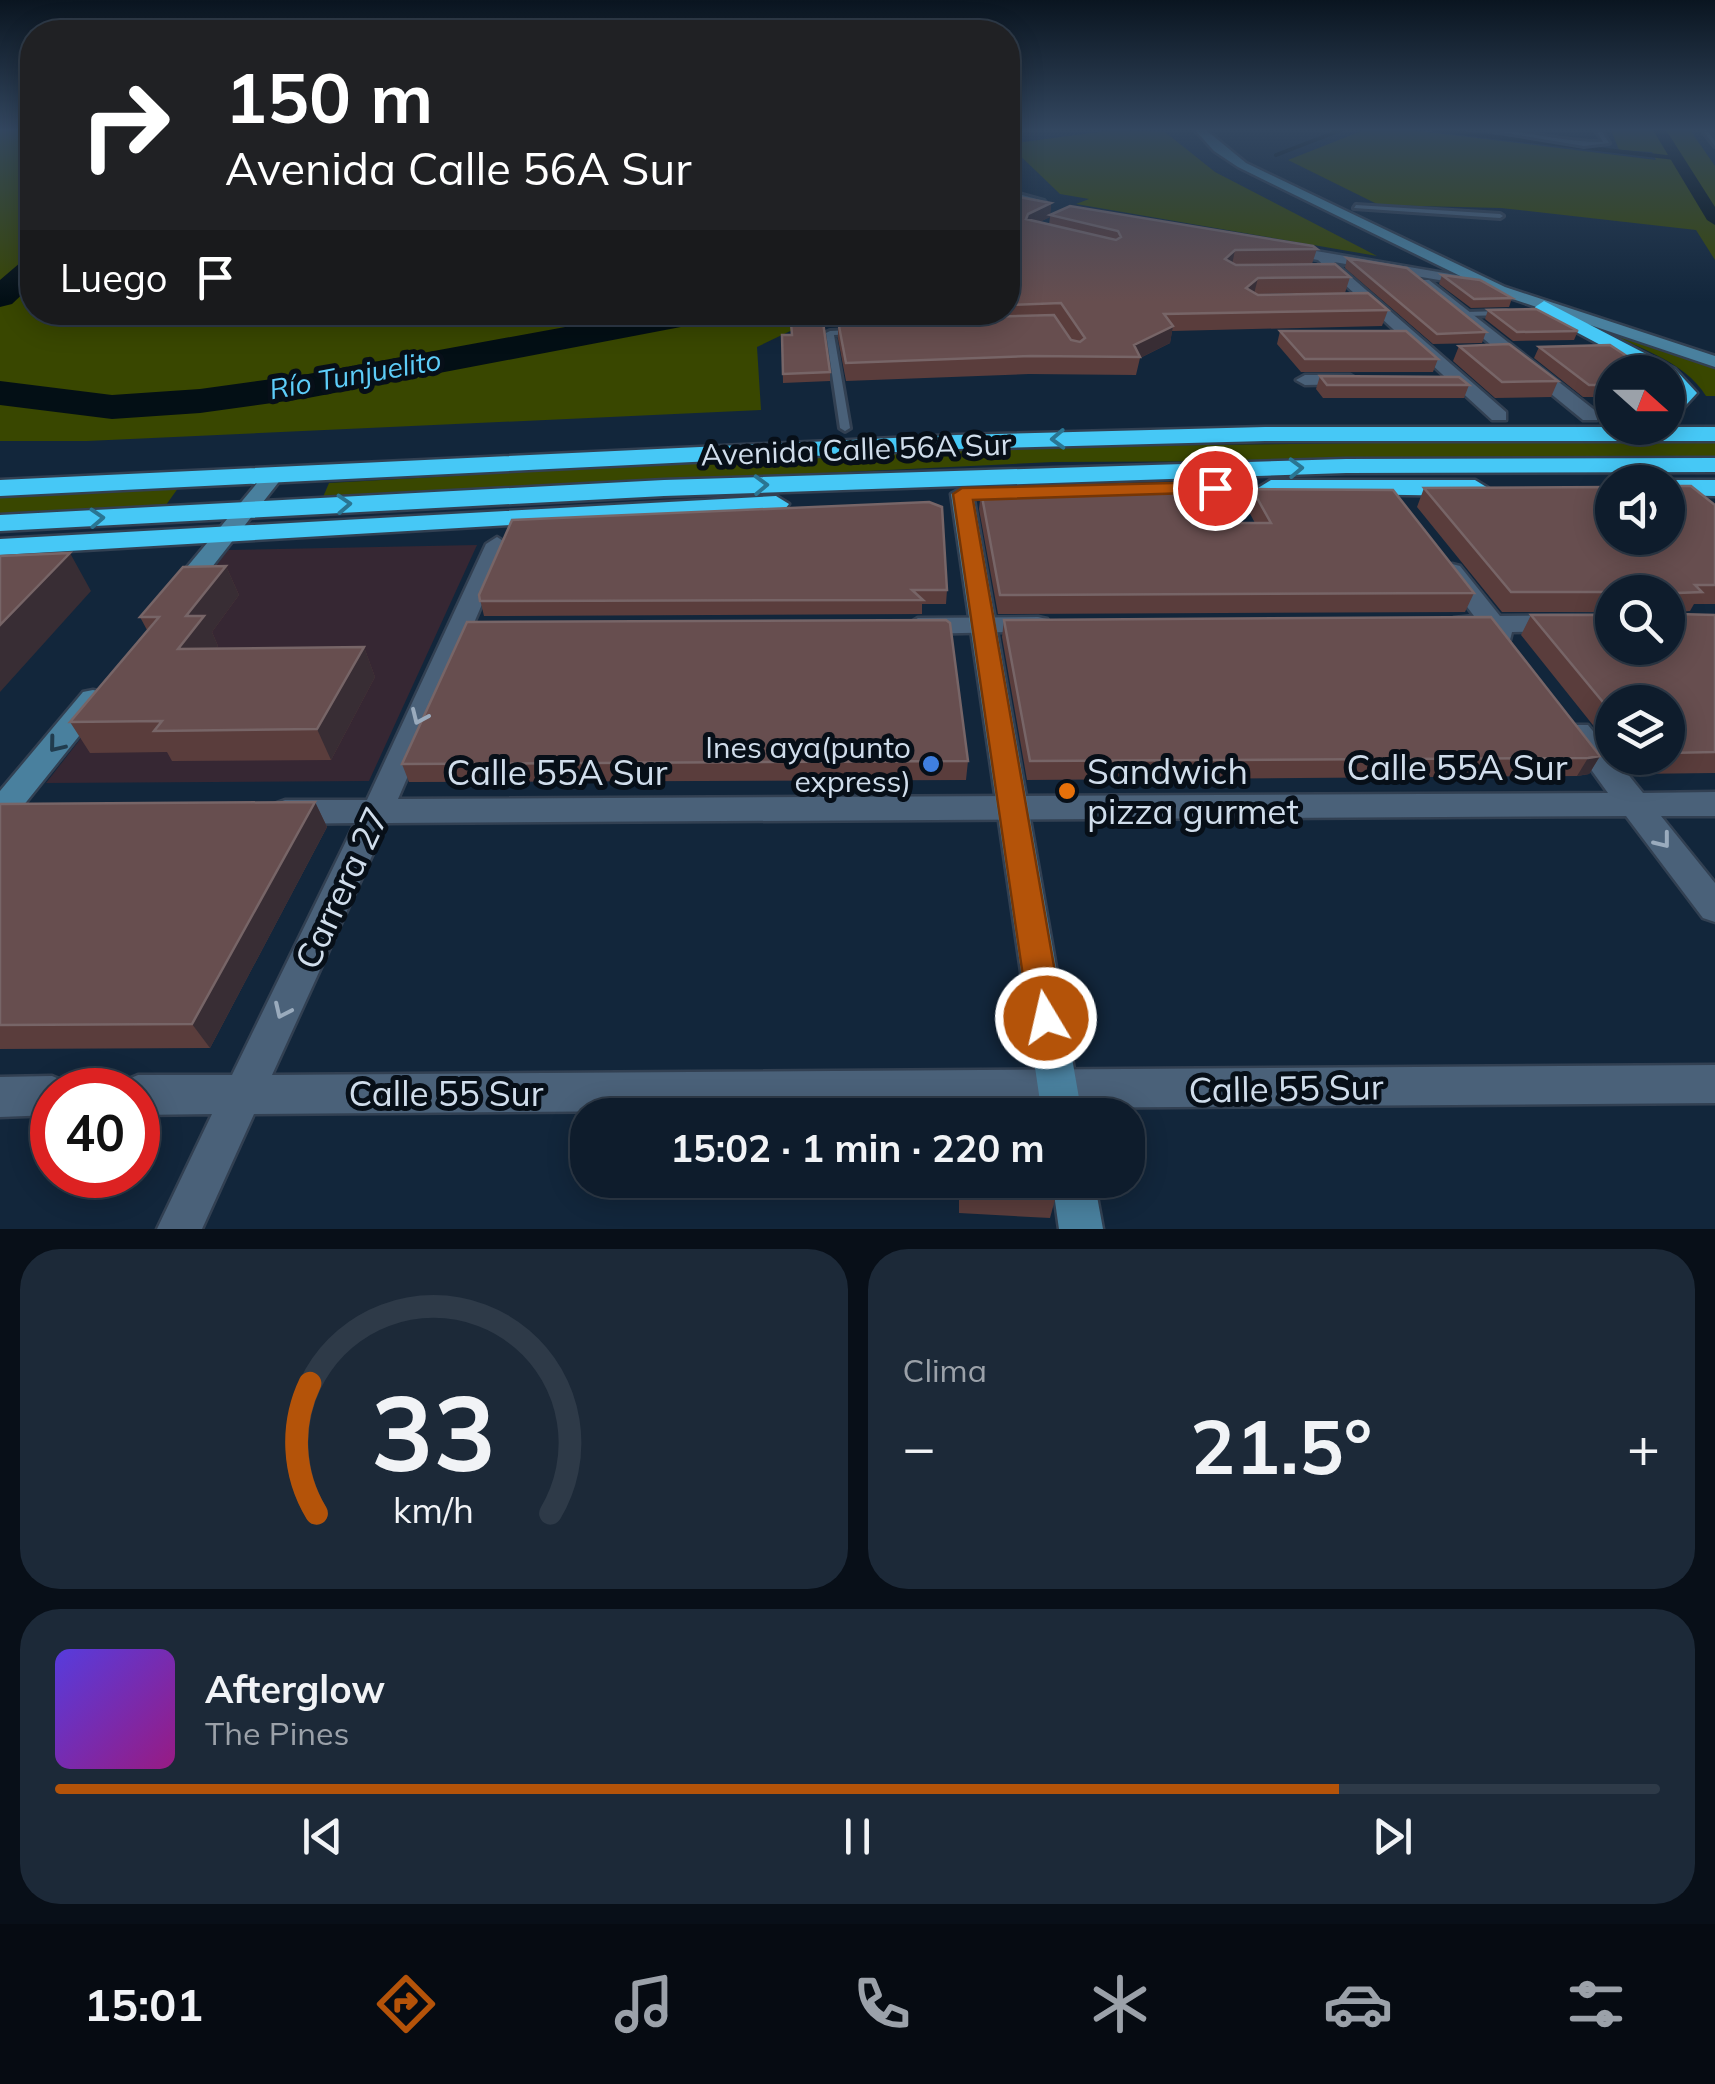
<!DOCTYPE html>
<html lang="es">
<head>
<meta charset="utf-8">
<style>
  body { margin:0; font-family:Mulish,sans-serif; background:#1c2938; color:#f1f3f6; height:100vh; display:flex; flex-direction:column; font-size:38px; white-space:nowrap }
  * { box-sizing:border-box; margin:0 }
  p { font-size:32px; color:#9ba1a9 }
  .icon { flex:none; width:55px; height:55px; fill:none; stroke:currentColor; stroke-width:2; stroke-linecap:round; stroke-linejoin:round }
  .map { position:relative; height:1229px; overflow:hidden }
  .sheet { display:flex; flex-direction:column; gap:20px; padding:20px; background:#080f18; flex:1 }
  .sheet>* { flex:none }
  .top-card { position:absolute; left:20px; top:20px; width:1000px; height:305px; border-radius:40px; box-shadow:0 5px 25px #0003,0 0 0 2px #2e3a48; background:#202124; color:#fff; overflow:hidden }
  .needle { width:65px; rotate:111deg }
  .buttons { position:absolute; left:1595px; top:355px; display:grid; gap:20px }
  .buttons a { display:grid; place-items:center; width:90px; height:90px; border-radius:50%; background:#0e1c2c; box-shadow:0 5px 25px #0003,0 0 0 2px #2e3a48; font-size:50px }
  .speed { position:absolute; left:30px; top:1068px; display:flex; gap:20px; font-size:50px; font-weight:700; text-align:center }
  .speed>* { display:grid; place-content:center; width:130px; height:130px; border-radius:50%; background:#0e1c2c; box-shadow:0 5px 25px #0003,0 0 0 2px #2e3a48; line-height:1 }
  .speed .limit { border:15px solid #d22; background:#fff; color:#111 }
  .pin { position:absolute; display:grid; place-items:center; width:85px; height:85px; color:#fff; margin:-42px; border:5px solid #fff; border-radius:50%; box-shadow:0 2px 10px #0007 }
  .me { position:absolute; width:110px; margin:-55px; rotate:351deg; stroke-linejoin:round; filter:drop-shadow(0 0 8px #0008) }
  .turn { display:flex; align-items:center; gap:35px; height:210px; padding:0 40px; font-size:45px }
  .turn .icon { width:130px; height:130px; stroke-width:2.5 }
  .turn b { display:block; font-size:70px; line-height:85px }
  .then { display:flex; align-items:center; height:95px; padding:0 40px; background:#0003; gap:20px; font-size:38px }
  .big { font-size:75px; font-weight:700; line-height:1.1 }
  .sheet .card { flex:1; display:flex; flex-direction:column; justify-content:center; gap:15px; min-width:0; padding:0 35px; border-radius:40px; background:#1c2938 }
  .sheet .dial { align-items:center; gap:0 }
  .dial svg { height:260px; overflow:visible; fill:none; stroke:#2e3a48; stroke-width:7; stroke-linecap:round; text-anchor:middle }
  .dial text { fill:#f1f3f6; stroke:none }
  .song { display:flex; align-items:center; gap:30px }
  .cover { width:120px; height:120px; border-radius:15px; background:linear-gradient(135deg,hsl(250 70% 55%),hsl(310 70% 35%)) }
  .played { height:10px; border-radius:5px; background:linear-gradient(90deg,#b45309 80%,#2e3a48 80%) }
  .keys { display:flex; justify-content:space-around; direction:ltr }
  .heat { display:flex; justify-content:space-between; align-items:center; font-size:55px; direction:ltr }
  .sheet .tiles { flex:1; display:grid; gap:20px; grid-template-columns:1fr 1fr }
  .card:last-child { grid-column:span 2 }
  .trip { position:absolute; left:570px; top:1098px; width:575px; height:100px; border-radius:40px; background:#0e1c2c; box-shadow:0 5px 25px #0003,0 0 0 2px #2e3a48; font-weight:700; line-height:100px; text-align:center }
  .menu { display:flex; height:160px; justify-content:space-around; align-items:center; background:#060b12; color:#9ba1a9 }
  .menu .icon { width:70px; height:70px }
  .menu .on { color:#b45309 }
  .menu b { font-size:45px; color:#f1f3f6 }
  .map>svg:first-child { display:block }
</style>
</head>
<body>
<div class="map">
<svg width="1715" height="1229" viewBox="0 0 1715 1229">
  <rect width="100%" height="100%" fill="#12263b"/>
  <path fill="#362733" d="M477,545l-108,236 -323,2 182,-233z"/>
  <path fill="#394700" d="M0,130h32v182l796,1 -71,34 4,63 -674,31h-87z
    M1113,130l52,2 50,40 162,84 -301,-52 13,-5 -29,-5 -52,-50z
    M1364,130h47l245,30 -4,-8 -33,-2 -8,-20h79l25,36v94l-19,-30 -195,-22 -122,-3 -91,-45z
    M1593,327l122,40v29h-9c-21,-36 -77,-52 -113,-69z
    M1715,439v20l-662,3 -730,35 6,-14 614,-35z
    M181,484l-15,21 -166,10v-22z"/>
  <g fill="none" stroke-linecap="round" stroke-linejoin="round">
    <path stroke="#030f15" stroke-width="4" d="M1435,130l240,28
      M1276,155l65,-25"/>
    <path fill="#030f15" fill-rule="evenodd" d="M1653,130h13l49,77v18l-8,-5z"/>
    <path fill="#030f15" fill-rule="evenodd" d="M32,260v25l-20,19 -12,3v-27l21,-18z
      M647,312h77l-5,7 -12,3 -399,76 -108,15 -88,6 -112,-14v-24l112,14 88,-6 108,-15z"/>
    <g stroke="#324052" stroke-width="6">
      <path id="lane" d="M1488,130c38,0 76,13 115,12l-7,-12h5l8,13 -25,3z
        M1702,130h5l8,11v5z
        M1008,191l36,10 1,1 -8,5h-4v-2l4,-3 -29,-7z
        M1356,205l144,9 3,2 -3,2 -146,-10z
        M1503,311h3v4l-41,1 -4,-2 4,-2z
        M851,330h3v4l-20,1 16,93 -5,3 -5,-3 -14,-95 4,-2z"/>
    </g>
    <g stroke="#324052" stroke-width="5">
      <path id="street" d="M1281,245l198,34 2,3 -7,4 -140,-24 172,150v8h-14l-174,-160 -42,-8v-6z
        M1419,280h10l168,132v8h-14l-164,-134z
        M1350,375l9,5 -3,4 -51,1 -9,-5 9,-5z
        M497,537l11,7 -110,255 1210,-6 -44,-61 4,-7h20l55,68 72,-1v24h-54l54,67v39l-12,-4 -77,-102 -1239,7 -115,252 1443,-10v38l-1461,11 -52,115h-45l55,-115 -74,1v-25h-18l4,-9 14,-6h94l123,-252 -70,1 -11,-4 -5,-8 5,-8 11,-4h82l119,-256z
        M1452,564l8,2 40,50 112,-1v16l-100,1 -2,8c-12,3 -17,1 -24,-8l-32,-2 -4,-6 4,-6 20,-2 -34,-45z
        M1038,617l9,2 4,6 -4,6 -129,3 -13,-8 13,-8z
        M52,1076l14,6 3,8h-17v25l-52,2v-40z"/>
    </g>
    <g stroke="#324052" stroke-width="5">
      <path id="secondary" d="M1195,130h11l40,33 259,124 210,69v11l-220,-74 -257,-126 -24,-16z
        M275,468l10,6 -95,121h-18l-3,-5 3,-5 96,-115z
        M962,488l11,6 109,621h-40l-91,-621z
        M93,690l10,2 4,7 -4,7 -92,115 -11,4v-34l83,-99z
        M1052,1180h42l9,49h-44z"/>
    </g>
    <g stroke="#324052" stroke-width="5">
      <path id="highway" d="M1544,301l131,68 22,24 -21,23 -8,2v-19l6,-6 -6,-8v-13h-17l-114,-61 -2,-4z
        M1265,427h450v14h-450l-309,8 -956,47v-16l956,-45z
        M1715,458v14l-369,1 -682,23 -664,35v-16l664,-35 682,-21z
        M1271,480h204l13,8 -13,8 -213,-3 -4,-5z
        M1668,480h47v16l-47,-1v-13h-8z
        M776,496l13,8 -4,5 -785,46v-16z"/>
    </g>
    <use href="#lane" fill="#4a6179" fill-rule="evenodd"/>
    <use href="#street" fill="#4a6179" fill-rule="evenodd"/>
    <use href="#secondary" fill="#49809e" fill-rule="evenodd"/>
    <use href="#highway" fill="#46c8f6" fill-rule="evenodd"/>
  </g>
  <path fill="#5a3d3c" fill-rule="evenodd" d="M1008,195l43,8 -1,12 267,34 -5,15 38,13 -5,16 -88,1 131,16 -6,16 -210,5 -2,12 -30,15 -4,17 -107,-1 -183,7 -8,-42v-18h9v-9h161zM1050,217l-1,8 -10,-3z
    M1347,258l139,74 -4,11 -49,1 -88,-76z
    M1442,275l70,23 -3,9 -38,1 -32,-24z
    M1488,310l90,21 -4,9 -61,1 -28,-22z
    M1280,331l158,28 -5,13h-132l-24,-28z
    M782,335l48,37v9l-47,2z
    M1459,346l99,35 -7,16 -56,1 -42,-37z
    M1539,347l73,25v25h-29l-49,-39z
    M1320,376l149,9 -5,13h-141l-7,-9z
    M1424,488l291,17v99h-21l-4,7 -12,1v2l37,1v158l-83,1 -13,-16h49v-56h-56v47l-91,-114 10,-20 81,33 56,-56h-56v20h-110l-85,-105z
    M1252,489l222,104 -9,19 -467,2 -19,-105 2,-18 234,32h40l-8,-15z
    M226,566l13,29 -27,37 6,14 -2,3 148,-2 11,30 -44,83 -159,1 -5,-9 -77,1 -20,-31 77,-92 -7,-13z
    M947,590l-1,14h-24v10l-438,2 -5,-21z
    M1004,620l596,136 -11,18 -12,2 -550,4 -25,-143z
    M968,761l-2,19 -557,2 -7,-18z
    M315,802l12,25 -117,221 -210,1v-245z
    M959,1180h95l2,16 -6,22 -91,-5z"/>
  <path fill="#382d34" d="M1051,203l-1,14 -24,12 -1,5 3,-20z
    M1235,250l-3,15 -7,-6z
    M1258,278l-4,16 -8,-6z
    M1173,326l-3,17 -30,15 -6,-13z
    M70,553l21,38 -91,101v-67z
    M226,566l13,29 -27,37 6,14 -24,33 -16,-30 8,-33z
    M364,647l11,30 -44,83 -14,-31z
    M1600,756l-11,18 -12,2 11,-18z
    M315,802l12,25 -117,221 -18,-24z"/>
  <path fill="#674e4f" stroke="#776567" stroke-width="2.5" d="M1008,195l43,8 -23,11 -2,5 90,21 5,-3 -3,-6 -68,-16 20,-9 243,40 4,3 -82,1 -10,9 11,6 99,-1 15,13 -92,1 -12,10 12,7 110,-2 20,17 -224,4 9,12 -39,19 6,12 -109,-1 -185,7 -8,-42 216,-6 17,25 9,2 5,-4 -24,-35 -53,2z
    M1347,258l60,10 79,64 -49,2z
    M1442,275l38,5 32,18 -38,1z
    M1536,309l42,22 -61,1 -29,-22z
    M823,322l7,50 -47,2 -1,-39h10l-1,-12z
    M1280,331h126l32,28h-133z
    M1509,344l49,37 -56,1 -43,-36z
    M1610,345l41,27h-39v13h-23l-50,-38z
    M1320,376l139,1 10,8h-142z
    M1668,486h23l24,19v80h-20l7,7 -25,1 1,21 37,1v137l-47,1v-51h-56v11l-81,-98h81v33h56v-56h-157l-87,-104 188,-1v51h56z
    M1252,489l141,1 81,103 -474,2 -19,-104h220l14,32h56z
    M929,502l13,5 5,83h-35l11,10 -443,1 -1,-6 33,-75z
    M70,553l-70,72v-69z
    M226,566l-40,50h18l-26,33 186,-2 -47,82 -163,2 8,-10 -92,1 89,-105h-19l43,-50z
    M1491,617l109,139 -12,2 -558,3 -26,-141z
    M946,620l4,3 18,138 -566,3 65,-142z
    M315,802l-123,222 -192,1v-221z
    M960,1105l87,3v7h-87z
    M962,1180h92l2,16 -94,-5z"/>
  <defs><path id="oneway-chevron" d="M-2-3.5L2.5 0L-2 3.5" fill="none" stroke-width="1.6" stroke-linecap="round" stroke-linejoin="round" transform="scale(2.5)"/></defs>
  <g stroke="#2a7592">
    <use href="#oneway-chevron" transform="translate(1058 439) rotate(178)"/>
    <use href="#oneway-chevron" transform="translate(1296 468) rotate(-2)"/>
    <use href="#oneway-chevron" transform="translate(761 485) rotate(-2)"/>
    <use href="#oneway-chevron" transform="translate(344 504) rotate(-3)"/>
    <use href="#oneway-chevron" transform="translate(97 518) rotate(-3)"/>
  </g>
  <g stroke="#9aabbd">
    <use href="#oneway-chevron" transform="translate(419 717) rotate(114)"/>
    <use href="#oneway-chevron" transform="translate(1663 841) rotate(52)"/>
    <use href="#oneway-chevron" transform="translate(282 1011) rotate(115)"/>
  </g>
  <use stroke="#213c4e" href="#oneway-chevron" transform="translate(56 745) rotate(129)"/>
  <linearGradient id="sky" x2="0" y2="1"><stop stop-color="#0a1520"/><stop offset="0.43" stop-color="#334760"/><stop offset="1" stop-color="#334760" stop-opacity="0"/></linearGradient>
  <rect width="1715" height="302" fill="url(#sky)"/>
  <path fill="#b45309" stroke="#753606" stroke-width="2.5" d="M1215,482l7,2v8l-249,8 90,518 -5,11 -12,5 -12,-5 -5,-11 -76,-524 9,-6z"/>
  <circle fill="#3f7fe0" stroke="#070f18" stroke-width="4" cx="931" cy="764" r="10"/>
  <circle fill="#e8710a" stroke="#070f18" stroke-width="4" cx="1067" cy="791" r="10"/>
  <g text-anchor="middle" dominant-baseline="central" stroke-width="10" stroke-linejoin="round" paint-order="stroke">
    <g font-size="28" font-style="italic" fill="#5dcdf9" stroke="#070f18">
      <text transform="translate(355 374) rotate(-10)">Río Tunjuelito</text>
    </g>
    <g font-size="30" fill="#d0ddeb" stroke="#070f18">
      <text transform="translate(856 449) rotate(-2)">Avenida Calle 56A Sur</text>
    </g>
    <g font-size="30" fill="#d0ddeb" stroke="#070f18" text-anchor="end">
      <text x="911" y="747">Ines aya(punto<tspan x="911" dy="34">express)</tspan></text>
    </g>
    <g font-size="35" fill="#d0ddeb" stroke="#070f18">
      <text x="1457" y="767">Calle 55A Sur</text>
      <text x="557" y="772">Calle 55A Sur</text>
      <text transform="translate(341 888) rotate(-65)">Carrera 27</text>
      <text transform="translate(1286 1088) rotate(-1)">Calle 55 Sur</text>
      <text x="446" y="1093">Calle 55 Sur</text>
    </g>
    <g font-size="35" fill="#d0ddeb" stroke="#070f18" text-anchor="start">
      <text x="1087" y="771">Sandwich<tspan x="1087" dy="40">pizza gurmet</tspan></text>
    </g>
  </g>
</svg>
<div class="buttons">
<a><svg class="needle" viewBox="-14 -14 28 28"><path d="M0-13l5 13h-10z" fill="#e53935"/><path d="M0 13l5-13h-10z" fill="#9ba1a9"/></svg></a>
<a><svg class="icon" aria-label="sound" viewBox="0 0 24 24"><path d="M4 9h4l5-4v14l-5-4H4zM17 9q2 3 0 6"/></svg></a>
<a><svg class="icon" aria-label="search" viewBox="0 0 24 24"><circle cx="10" cy="10" r="6"/><path d="M15 15l6 6"/></svg></a>
<a><svg class="icon" aria-label="layers" viewBox="0 0 24 24"><path d="M12 4l9 5-9 5-9-5zM3 14l9 5 9-5"/></svg></a>
</div>
<div class="speed"><div class="limit">40</div></div>
<div class="pin" style="left:1215px;top:488px;background:#d93025"><svg class="icon" aria-label="arrive" viewBox="0 0 24 24"><path d="M6 21V4h12l-3 4 3 4H6"/></svg></div>
<svg class="me" style="left:1046px;top:1018px" viewBox="-20 -20 40 40"><circle r="17" fill="#b45309" stroke="#fff" stroke-width="3"/><path d="M0-11L8 9 0 5-8 9z" fill="#fff"/></svg>
<div class="trip">15:02 · 1 min · 220 m</div>
<div class="top-card">
<div class="turn"><svg class="icon" aria-label="right" viewBox="0 0 24 24"><path d="M7 20v-9h11M14 6l5 5-5 5"/></svg><div><b>150 m</b>Avenida Calle 56A Sur</div></div>
<div class="then">Luego<svg class="icon" aria-label="arrive" viewBox="0 0 24 24"><path d="M6 21V4h12l-3 4 3 4H6"/></svg></div>
</div>
</div>
<section class="sheet">
<div class="tiles">
<div class="card dial"><svg viewBox="0 0 100 80">
<path d="M14 69A42 42 0 1 1 86 69"/>
<path d="M14 69A42 42 0 0 1 12 29" stroke="#b45309"/>
<text x="50" y="56" font-size="32" font-weight="700">33</text>
<text x="50" y="72" font-size="11">km/h</text>
</svg></div>
<div class="card"><p>Clima</p>
<div class="heat"><a>−</a><b class="big">21.5°</b><a>+</a></div>
</div>
<div class="card">
<div class="song"><i class="cover"></i><div><b>Afterglow</b><p>The Pines</p></div></div>
<div class="played"></div>
<div class="keys"><svg class="icon" aria-label="previous" viewBox="0 0 24 24"><path d="M18 5L8 12l10 7zM5 5v14"/></svg><svg class="icon" aria-label="pause" viewBox="0 0 24 24"><path d="M8 5v14M16 5v14"/></svg><svg class="icon" aria-label="next" viewBox="0 0 24 24"><path d="M6 5l10 7-10 7zM19 5v14"/></svg></div>
</div>
</div>
</section>
<nav class="menu">
<b>15:01</b>
<svg class="icon on" aria-label="directions" viewBox="0 0 24 24"><path d="M12 3l9 9-9 9-9-9zM9 14v-3h6M13 9l2 2-2 2"/></svg>
<svg class="icon" aria-label="music" viewBox="0 0 24 24"><path d="M9 18V5l10-2v13"/><circle cx="6" cy="18" r="3"/><circle cx="16" cy="16" r="3"/></svg>
<svg class="icon" aria-label="phone" viewBox="0 0 24 24"><path d="M5 4h4l2 5-3 2q2 4 5 5l2-3 5 2v4C11 20 4 13 5 4z"/></svg>
<svg class="icon" aria-label="climate" viewBox="0 0 24 24"><path d="M12 3v18M4 7l16 10M4 17L20 7"/></svg>
<svg class="icon" aria-label="car" viewBox="0 0 24 24"><path d="M5 17H2v-5l4-1 3-4h7l3 4 3 1v5h-3M9 17h6M6 11h13"/><circle cx="7" cy="17" r="2"/><circle cx="17" cy="17" r="2"/></svg>
<svg class="icon" aria-label="filters" viewBox="0 0 24 24"><path d="M4 7h16M4 17h16"/><circle cx="9" cy="7" r="2"/><circle cx="15" cy="17" r="2"/></svg>
</nav>
</body>
</html>
